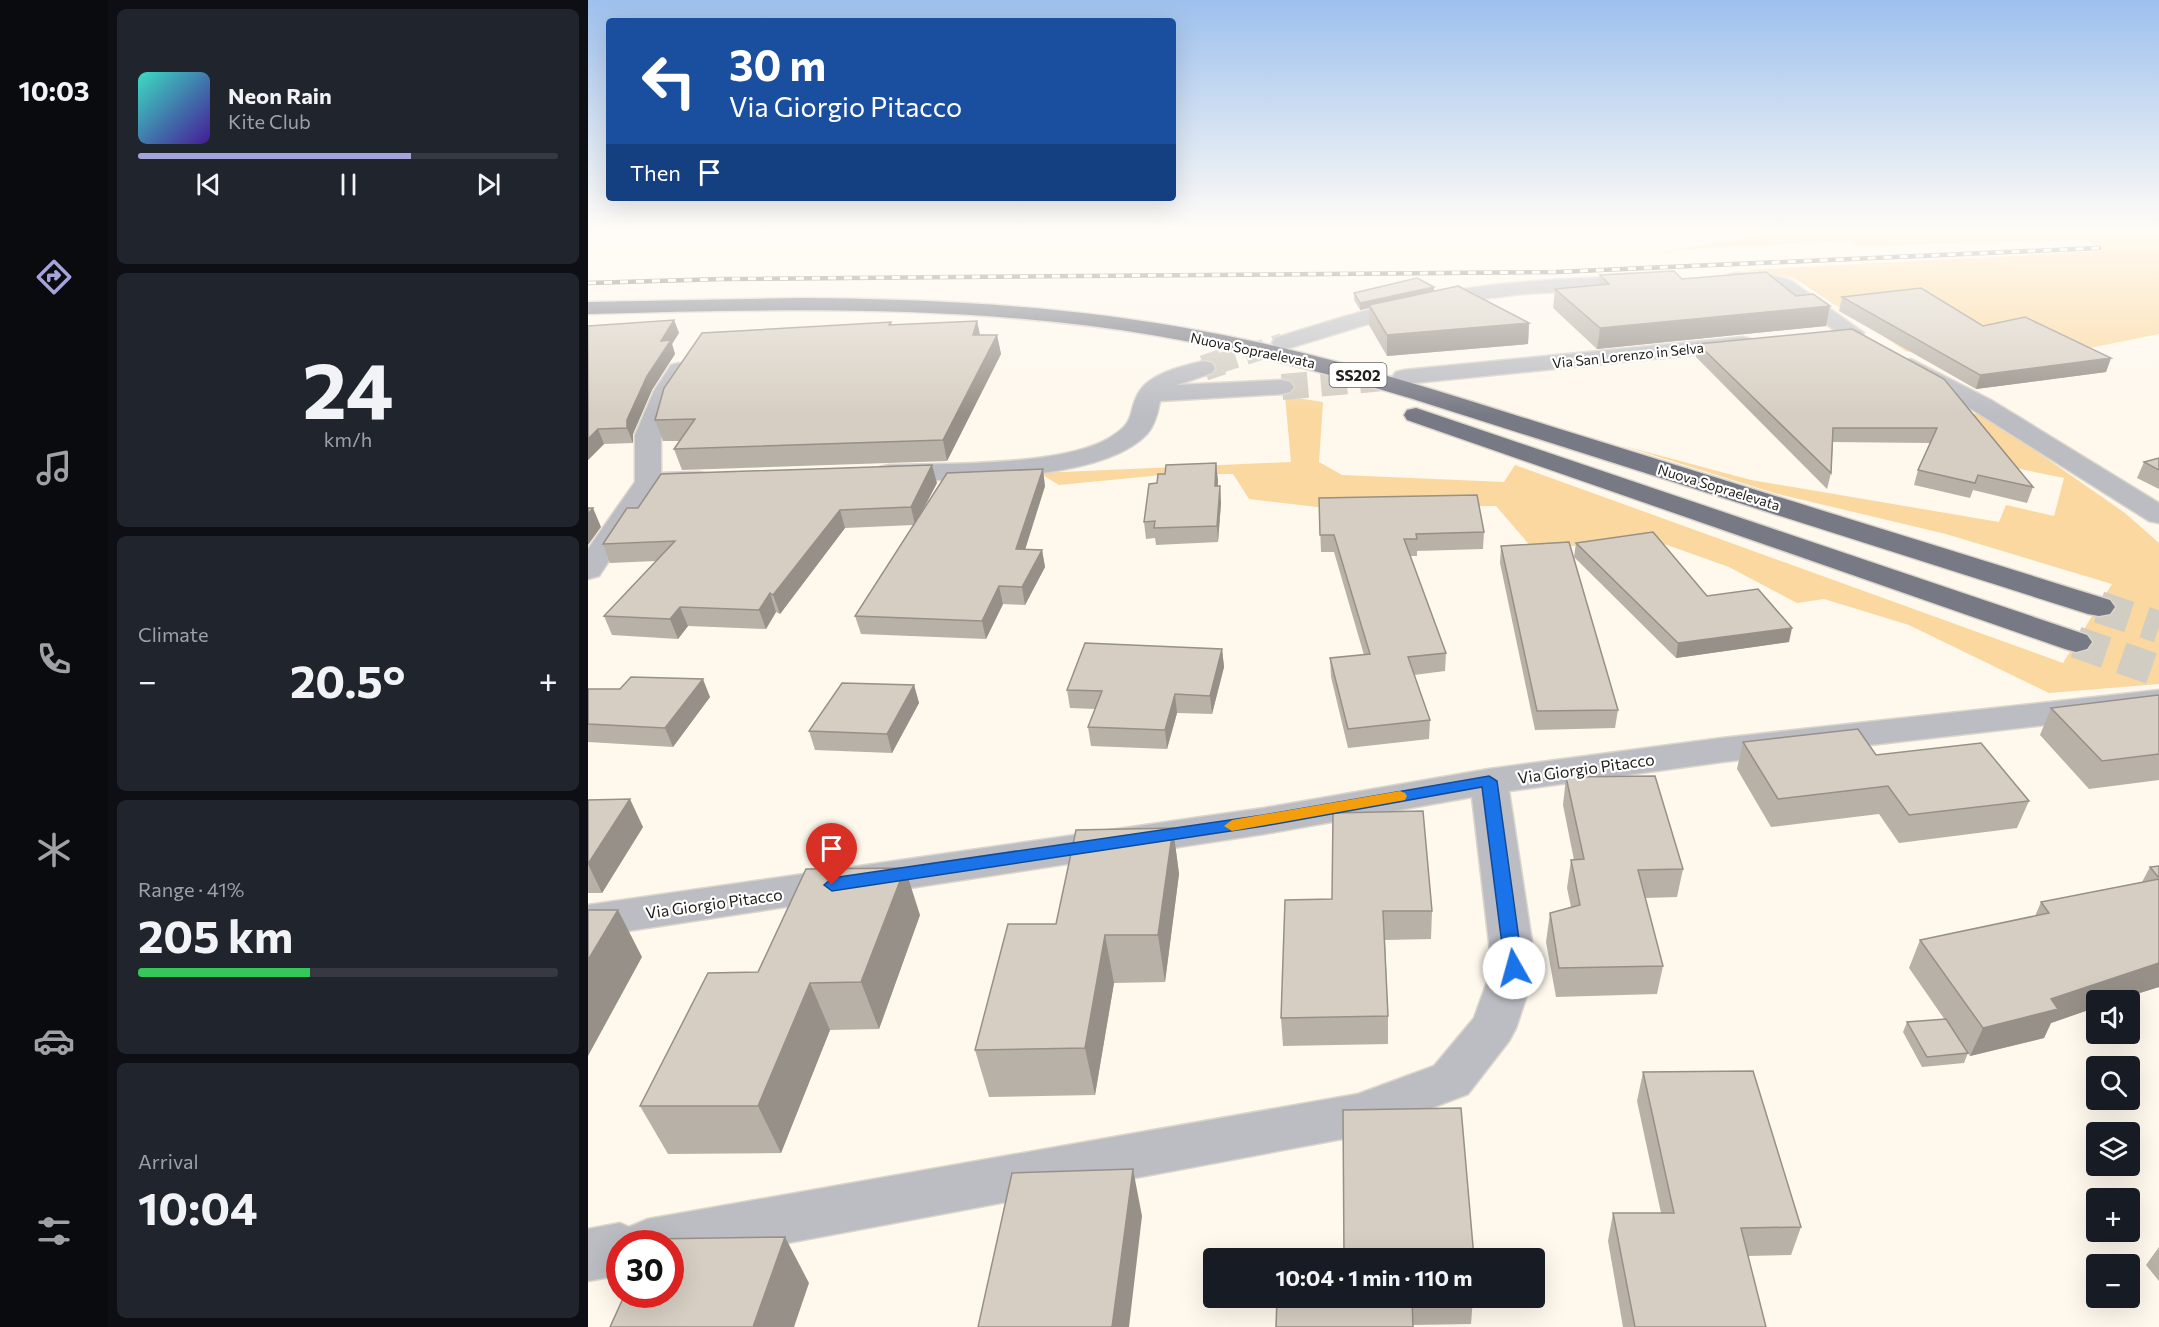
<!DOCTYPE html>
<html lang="en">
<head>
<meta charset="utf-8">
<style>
  body { margin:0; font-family:Commissioner,sans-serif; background:#20242c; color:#f1f3f6; height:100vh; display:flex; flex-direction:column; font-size:22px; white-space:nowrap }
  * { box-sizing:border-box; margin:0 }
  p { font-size:20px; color:#9ea1a6 }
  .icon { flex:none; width:33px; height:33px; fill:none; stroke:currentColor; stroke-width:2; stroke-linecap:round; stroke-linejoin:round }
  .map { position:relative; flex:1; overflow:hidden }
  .side { display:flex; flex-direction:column; gap:9px; padding:9px; background:#0d0f14; width:480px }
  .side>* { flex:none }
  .banner { position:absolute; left:18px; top:18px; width:570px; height:183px; border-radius:6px; box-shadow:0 6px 24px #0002; background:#1a4fa0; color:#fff; overflow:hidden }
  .fabs { position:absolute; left:1498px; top:990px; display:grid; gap:12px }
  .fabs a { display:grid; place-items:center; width:54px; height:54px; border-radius:6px; background:#171b24; box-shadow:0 6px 24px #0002; font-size:30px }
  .speed { position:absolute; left:18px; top:1230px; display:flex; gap:12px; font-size:30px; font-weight:700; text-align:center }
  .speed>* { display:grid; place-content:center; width:78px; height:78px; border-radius:50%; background:#171b24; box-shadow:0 6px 24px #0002; line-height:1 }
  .speed .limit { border:9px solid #d22; background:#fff; color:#111 }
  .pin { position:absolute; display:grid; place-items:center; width:51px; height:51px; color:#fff; margin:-62px -26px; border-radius:50% 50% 50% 0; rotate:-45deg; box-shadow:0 0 6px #0007 }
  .pin .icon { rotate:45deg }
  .me { position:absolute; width:66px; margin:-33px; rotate:353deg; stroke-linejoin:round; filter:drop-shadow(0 0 4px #0008) }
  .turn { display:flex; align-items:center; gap:21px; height:126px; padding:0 24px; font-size:27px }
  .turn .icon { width:78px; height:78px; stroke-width:2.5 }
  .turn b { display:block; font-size:42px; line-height:51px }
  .then { display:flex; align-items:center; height:57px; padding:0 24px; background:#0003; gap:12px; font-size:22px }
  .big { font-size:45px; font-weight:700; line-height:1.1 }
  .side .widget { flex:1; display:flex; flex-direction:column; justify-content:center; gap:9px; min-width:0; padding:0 21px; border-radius:9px; background:#20242c }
  .side .dial { align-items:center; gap:0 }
  .dial b { font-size:78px; line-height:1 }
  .song { display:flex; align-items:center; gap:18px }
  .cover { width:72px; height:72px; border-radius:9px; background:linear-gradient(135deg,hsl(170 70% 55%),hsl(260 70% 35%)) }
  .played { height:6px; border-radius:3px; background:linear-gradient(90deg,#a4a3da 65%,#363941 65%) }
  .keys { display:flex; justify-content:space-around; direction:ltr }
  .heat { display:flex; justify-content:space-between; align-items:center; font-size:33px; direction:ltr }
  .charge { height:9px; border-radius:4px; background:linear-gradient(90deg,#34c759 41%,#363941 0) }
  .trip { position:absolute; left:615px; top:1248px; width:342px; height:60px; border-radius:6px; background:#171b24; box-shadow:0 6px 24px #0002; font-weight:700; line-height:60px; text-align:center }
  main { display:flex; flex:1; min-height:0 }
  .dock { display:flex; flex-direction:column; width:108px; justify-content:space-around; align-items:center; background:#090b0e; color:#9ea1a6 }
  .dock .icon { width:42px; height:42px }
  .dock .selected { color:#a4a3da }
  .dock b { font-size:27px; color:#f1f3f6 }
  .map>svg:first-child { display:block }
</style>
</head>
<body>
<main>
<nav class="dock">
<b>10:03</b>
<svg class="icon selected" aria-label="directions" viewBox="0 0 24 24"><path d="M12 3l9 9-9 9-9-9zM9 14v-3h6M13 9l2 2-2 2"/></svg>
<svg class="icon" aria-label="music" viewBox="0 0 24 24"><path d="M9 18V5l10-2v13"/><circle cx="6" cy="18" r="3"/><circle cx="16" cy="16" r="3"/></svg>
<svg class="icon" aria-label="phone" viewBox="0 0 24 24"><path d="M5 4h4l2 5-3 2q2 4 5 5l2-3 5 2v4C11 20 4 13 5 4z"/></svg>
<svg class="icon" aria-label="climate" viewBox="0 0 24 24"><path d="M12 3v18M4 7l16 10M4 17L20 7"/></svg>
<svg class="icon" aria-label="car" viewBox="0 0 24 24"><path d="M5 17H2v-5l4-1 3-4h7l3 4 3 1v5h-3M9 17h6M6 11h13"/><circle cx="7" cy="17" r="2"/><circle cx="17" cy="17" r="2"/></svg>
<svg class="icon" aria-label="filters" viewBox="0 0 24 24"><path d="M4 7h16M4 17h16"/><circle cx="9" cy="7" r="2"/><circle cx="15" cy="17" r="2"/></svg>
</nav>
<section class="side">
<div class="widget">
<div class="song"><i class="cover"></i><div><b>Neon Rain</b><p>Kite Club</p></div></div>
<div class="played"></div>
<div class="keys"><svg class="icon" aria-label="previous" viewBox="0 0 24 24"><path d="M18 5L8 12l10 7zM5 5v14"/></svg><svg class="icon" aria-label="pause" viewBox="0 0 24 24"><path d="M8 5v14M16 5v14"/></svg><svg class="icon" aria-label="next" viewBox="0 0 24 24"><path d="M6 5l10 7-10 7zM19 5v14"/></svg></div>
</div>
<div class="widget dial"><b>24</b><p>km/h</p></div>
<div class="widget"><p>Climate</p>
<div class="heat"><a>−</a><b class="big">20.5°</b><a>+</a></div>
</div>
<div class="widget"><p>Range · 41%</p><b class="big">205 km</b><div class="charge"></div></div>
<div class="widget"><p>Arrival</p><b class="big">10:04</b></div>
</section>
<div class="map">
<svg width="1571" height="1327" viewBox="0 0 1571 1327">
  <rect width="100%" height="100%" fill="#fef8ed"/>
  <path fill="#fad89f" d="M1206,230h365v104l-94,19 -67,-18 -91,17 -113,-74 -47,-8 355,-19 -15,-11 -230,6 -7,-5 -163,8 -42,6z
    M697,396l38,6 -4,60 23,13 162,7 11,-17 548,198 49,-79 -166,-50 -172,-41 -150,-47 127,34 248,42 7,-17 48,11 10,-38 -83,-17 -11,-48 14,2 141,98 34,30v141l-110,9 -140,-68 -85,-26 -27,4 -68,-36 -76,-27 -120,9 -37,-43 -179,1 -68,-8 -16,-25h-61l-113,11 -20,-12 252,-11z"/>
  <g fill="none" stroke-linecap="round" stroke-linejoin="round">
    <path stroke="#d2cdc3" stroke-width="20" stroke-dasharray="20 10" stroke-linecap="butt" d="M629,364l66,-21"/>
    <path stroke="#d2cdc3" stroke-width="26" stroke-dasharray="26 13" stroke-linecap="butt" d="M616,368l18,-6
      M694,387l114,-10"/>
    <path stroke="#d2cdc3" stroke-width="32" stroke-dasharray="32 16" stroke-linecap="butt" d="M1511,607l60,20
      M1488,642l83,29"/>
    <g stroke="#dbd5cb" stroke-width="3">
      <path id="street" d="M1146,273h27l29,7 74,53 -3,5h-16l-69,-50 -49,-5 -3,-4 3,-4z
        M1055,276l7,2 3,4 -3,4 -128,8 -71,9 -57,13 -111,34 -8,-2 -3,-5 3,-5c58,-18 116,-37 177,-47 63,-11 127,-13 191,-15z
        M1155,337l8,2 3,5 -3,5 -347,35 -8,-2 -4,-5 4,-5 8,-2z
        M1323,359l80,41 168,103v20l-10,-2 -176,-111 -70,-39 -3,-5 3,-5z
        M616,361l8,2 3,5 -3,5 -35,12 105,-5 8,2 4,5 -4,5 -8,2 -122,7c-2,11 -5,24 -13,33 -46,49 -194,45 -258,47l-9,-2 -4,-6 4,-6 9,-2c56,-1 177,1 222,-28 26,-16 16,-24 28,-45 12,-19 44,-26 65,-31z
        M91,363l8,2 3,5 -12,21 -17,44v38l38,-1 9,2 4,6 -4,6 -52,4 -57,86 -11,3v-30l47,-67v-47l19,-44 17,-26z
        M1571,690v22l-437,50 -213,29 27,177 -20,60 -7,13 -41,53 -110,42 -688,129v-21h-50v31l-32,6v-52l32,-6 9,4 19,-8 710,-125 76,-28 40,-48 18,-50 -20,-171 -208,37 -676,103v-32l676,-97 225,-39 233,-31z"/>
    </g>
    <g stroke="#dbd5cb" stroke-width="3">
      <path id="highway" d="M214,298c136,1 271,8 405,34 131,24 258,68 385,107 173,54 345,107 518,161l5,7 -5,7 -11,2 -11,-2 -675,-215c-84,-25 -168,-48 -255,-63 -188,-32 -380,-27 -570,-22v-12z
        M828,408l671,227 5,7 -5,7 -11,3 -11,-3 -658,-229 -3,-5 3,-5z"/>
    </g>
    <use href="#street" fill="#bcbdc3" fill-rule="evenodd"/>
    <use href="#highway" fill="#777985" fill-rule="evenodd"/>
    <g stroke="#65615a" stroke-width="4.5">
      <path id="rail" d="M0,283l134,-4 834,-7 543,-24"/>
    </g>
    <use href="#rail" stroke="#fff" stroke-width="3" stroke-dasharray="8" stroke-linecap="butt"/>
  </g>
  <path fill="#b8b1a7" d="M1012,275l226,51 -229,23 -44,-41 2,-19 44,-4z
    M846,287v4l95,32 -1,21 -141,12 -18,-31v-17l-9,2 -6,-10v-7z
    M1254,297l141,29 128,32 -5,14 -130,17 -137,-78z
    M86,320l5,13 -7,11 3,10 -23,36 -19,44v9l-29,1 -16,16v-134z
    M389,321l3,14h17l4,19 -54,107 -265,9 -8,-21 6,-8h-17l-8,-21 236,-98 1,3z
    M1264,329l181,158 -6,16 -54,-13 -3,8 -56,-13 4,-15 12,-27 -97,-1 -2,31 -4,16 -131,-132 2,-13z
    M1571,458v31l-22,-11 7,-16z
    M628,463l2,23h2l1,17 -3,39 -62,3 -1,-7 -9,1 -2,-17 13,-39 8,-9z
    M349,483l-15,28 123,-25 -20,63 17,1 3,17 -20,38 -22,-1 -17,35 -125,-5 -6,-18 58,-91 -68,3 -65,86 -4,-2 -10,17 -78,-3 -10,13 -66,-4 -8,-19 52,-55 -46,2 -7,-19 35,-36z
    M731,498l165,34 -1,17 -66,2v5h-7l36,97 -1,18 -31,4 16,45 -1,19 -81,9 -17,-71 -1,-19 34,-3 -30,-103h-13z
    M988,543l131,53 82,46 -113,16 -102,-101z
    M913,546l117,164 -3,18 -80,2 -35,-167z
    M634,649l2,18 -12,47 -35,-1 -10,36 -76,-3 -3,-19 7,-18 -25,-1 -3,-18z
    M326,685l5,18 -27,50 -77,-3 -6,-19z
    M0,689l122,8 -37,50 -85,-5z
    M1571,696v84l-70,9 -49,-54 11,-27z
    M1155,742l133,13 153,46 -12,27 -118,15 -20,-29 -108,13 -34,-58z
    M978,777l117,92 -6,28 -32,1 18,68 -6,28 -101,3 -10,-55 4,-29 21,-6 -4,-19 4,-28h3l-11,-55z
    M0,800l55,27 -41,66h-14z
    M585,828l6,46 -14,108 -51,1 -19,112 -106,2 -14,-47 81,-126z
    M1571,866v121l-42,13h-20v7l-46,16 -7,15 -74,18 -2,-3 -4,10 -42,4 -19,-35 4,-10 38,-2 -36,-52 11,-28 115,-24 6,-14 101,-20 8,-15z
    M697,900l147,11 -1,28 -46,1 3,76v28l-105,2 -2,-28z
    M332,915l-41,114 -49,1 -49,123 -113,1 -28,-48 118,-134z
    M1055,1072l158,155 -10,28 -43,1 18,71h-143l-15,-86 5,-28h48l-24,-112z
    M1571,1247v34l-13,-16z
    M689,1298h196l-2,26 -58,1z"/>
  <path fill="#969088" d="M846,287v7l-65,11v3l-9,2v-7z
    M1242,306l-4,20 -229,23 3,-21z
    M86,320l5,13 -7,11 3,10 -23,36 -19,44v9l-6,-15v-8l34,-79z
    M389,321l4,19 -8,-5z
    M941,323l-1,21 -141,12v-21z
    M409,335l4,19 -54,107 -4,-21z
    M1523,358l-5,14 -130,17 4,-14z
    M10,429l6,15 -16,16v-21z
    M628,463l2,17 -1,23 -2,-17z
    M344,465l5,18 -22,42 -4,-18z
    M455,469l2,17 -25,80 -4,-17z
    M632,486l1,17 -3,39 -1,-16z
    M5,508l8,19 -13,18v-31z
    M252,510l5,18 -65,86 -7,-19z
    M454,550l3,17 -20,38 -3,-18z
    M411,586l4,18 -17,35 -4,-18z
    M182,593l6,19 -10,17 -7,-19z
    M92,607l8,19 -10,13 -8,-20z
    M1204,628l-3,14 -113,16 2,-15z
    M634,649l2,18 -12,47 -2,-18z
    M115,679l7,18 -37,50 -8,-19z
    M326,685l5,18 -27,50 -5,-19z
    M587,694l2,19 -10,36 -2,-19z
    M42,799l13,28 -41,66 -14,-29z
    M585,828l6,46 -14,108 -7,-47z
    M317,868l15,47 -41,114 -18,-47z
    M30,910l24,47 -54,99v-96z
    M517,935l9,48 -19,112 -10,-47z
    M1571,963v24l-42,13h-20v7l-46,16 -7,15 -74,18 13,-28 68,-29z
    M222,983l20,47 -49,123 -23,-47z
    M545,1169l9,47 -13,111h-17z
    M197,1237l24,46 -15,44h-41z"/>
  <path fill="#d6cec2" stroke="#969088" stroke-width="1.5" d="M1086,271l8,8 84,-7 30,24 17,-2 17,12 -230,22 -45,-39 54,-5 -9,-9z
    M829,278l17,9 -74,16 -6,-10z
    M870,286l71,37 -142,12 -18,-30z
    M1333,288l62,38 42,-9 86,41 -131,17 -138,-78z
    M86,320l-13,21 10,-1 -24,36 -20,44v8l-29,1 -10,10v-113z
    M389,321l-4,14h24l-54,105 -269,9 21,-30 -40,1 9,-32 38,-55 189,-11 -2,3z
    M1264,329l92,50 89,108 -55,-12 -3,8 -57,-13 19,-42h-104l-2,45 -133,-129z
    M1571,458v12l-15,-8z
    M628,463l-1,23h5l-3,40 -63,2 1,-7 -11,1 5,-38 8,-1 1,-9h7l1,-9z
    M344,465l-21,42 -71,3 -67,85 -3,-2 -11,17 -79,-3 -10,12 -66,-3 71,-75 -72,3 24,-36h11l23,-34z
    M455,469l-27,80 26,1 -20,37 -23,-1 -17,35 -127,-5 92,-143z
    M889,495l7,37 -68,2 1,5h-13l42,114 -38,4 22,63 -82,9 -18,-71 40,-4 -36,-119h-14l-1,-37z
    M0,508h5l-5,6z
    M1065,532l54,64 51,-7 34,39 -114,15 -102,-100z
    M981,542l49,168 -81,1 -36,-165z
    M497,643l137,6 -12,47 -35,-2 -10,36 -77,-3 14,-36 -35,-1z
    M43,677l72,2 -38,49 -77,-4v-35h32z
    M254,683l72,2 -27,49 -78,-3z
    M1570,695l1,1v58l-57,7 -51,-53z
    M1270,729l18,26 105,-12 48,58 -120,14 -21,-29 -110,13 -35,-57z
    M1067,776l28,93 -45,1 25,96 -104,2 -9,-55 30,-8 -9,-45 13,-1 -18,-82z
    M42,799l-42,65v-64z
    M835,811l9,100h-49l5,105 -107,2 4,-118 47,-1 1,-86z
    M585,828l-15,107h-53l-20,113 -110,2 33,-126h48l20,-94z
    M1571,866v12l-9,-11z
    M317,868l-44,114 -51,1 -52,123h-118l68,-133 50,-1 48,-103z
    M1571,879v84l-108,36 7,10 -75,19 -63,-88 129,-27 -8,-11z
    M0,910h30l-30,50z
    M1358,1019l22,34 -41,4 -20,-35z
    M1165,1071l48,156 -60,1 25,99h-131l-22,-114h61l-31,-141z
    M873,1108l13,150h-130l-1,-148z
    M545,1169l-21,158h-134l34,-154z
    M197,1237l-32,90h-143l15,-33h45v-50h-22l2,-5z
    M689,1298h135l1,29h-137z"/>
  <linearGradient id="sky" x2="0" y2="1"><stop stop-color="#9dc0ed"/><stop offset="0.55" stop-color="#fffcf7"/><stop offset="1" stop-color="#fffcf7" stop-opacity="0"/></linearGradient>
  <rect width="1571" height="415" fill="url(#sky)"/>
  <path fill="#1a73e8" stroke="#114b97" stroke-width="1.5" d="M901,776l8,5 26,187 -3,5h-12l-3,-5 -23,-181 -218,39 -432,65 -8,-6 8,-7 432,-63z"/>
  <path fill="#f59e0b" d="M812,791l5,2 2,3 -2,4 -173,31 -8,-5 8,-6z"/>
  <g text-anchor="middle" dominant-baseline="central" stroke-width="4.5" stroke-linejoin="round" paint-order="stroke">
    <g font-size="14" fill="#23201b" stroke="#fff">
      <text transform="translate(665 350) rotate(12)">Nuova Sopraelevata</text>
      <text transform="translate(1040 355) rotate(-6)">Via San Lorenzo in Selva</text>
      <text transform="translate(1131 487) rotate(17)">Nuova Sopraelevata</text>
    </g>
    <rect fill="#fff" stroke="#65635f" stroke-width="1.5" x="741.5" y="363" width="57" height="24" rx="4.5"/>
    <g font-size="15" font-weight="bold" fill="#23201b">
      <text x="770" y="375">SS202</text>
    </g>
    <g font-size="16" fill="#23201b" stroke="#fff">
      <text transform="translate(998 768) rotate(-8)">Via Giorgio Pitacco</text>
      <text transform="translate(126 903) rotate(-8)">Via Giorgio Pitacco</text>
    </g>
  </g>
</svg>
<div class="fabs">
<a><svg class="icon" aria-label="sound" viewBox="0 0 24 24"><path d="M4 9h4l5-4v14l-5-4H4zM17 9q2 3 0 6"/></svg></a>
<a><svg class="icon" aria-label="search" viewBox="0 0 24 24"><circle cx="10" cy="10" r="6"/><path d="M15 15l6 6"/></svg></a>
<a><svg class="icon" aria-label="layers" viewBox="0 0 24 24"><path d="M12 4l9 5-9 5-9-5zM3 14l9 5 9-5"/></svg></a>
<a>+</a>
<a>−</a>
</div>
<div class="speed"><div class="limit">30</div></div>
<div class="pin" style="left:244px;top:885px;background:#d93025"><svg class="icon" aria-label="arrive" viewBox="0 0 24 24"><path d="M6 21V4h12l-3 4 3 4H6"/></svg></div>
<svg class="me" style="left:926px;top:968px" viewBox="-20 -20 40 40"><circle r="19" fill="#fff"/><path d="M0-13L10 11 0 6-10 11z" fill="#1a73e8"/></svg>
<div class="trip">10:04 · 1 min · 110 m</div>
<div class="banner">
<div class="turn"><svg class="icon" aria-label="left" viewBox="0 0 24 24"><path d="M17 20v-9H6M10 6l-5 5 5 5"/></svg><div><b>30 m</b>Via Giorgio Pitacco</div></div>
<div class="then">Then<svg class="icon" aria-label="arrive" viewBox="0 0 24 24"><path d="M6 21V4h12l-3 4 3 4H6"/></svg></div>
</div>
</div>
</main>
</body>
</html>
